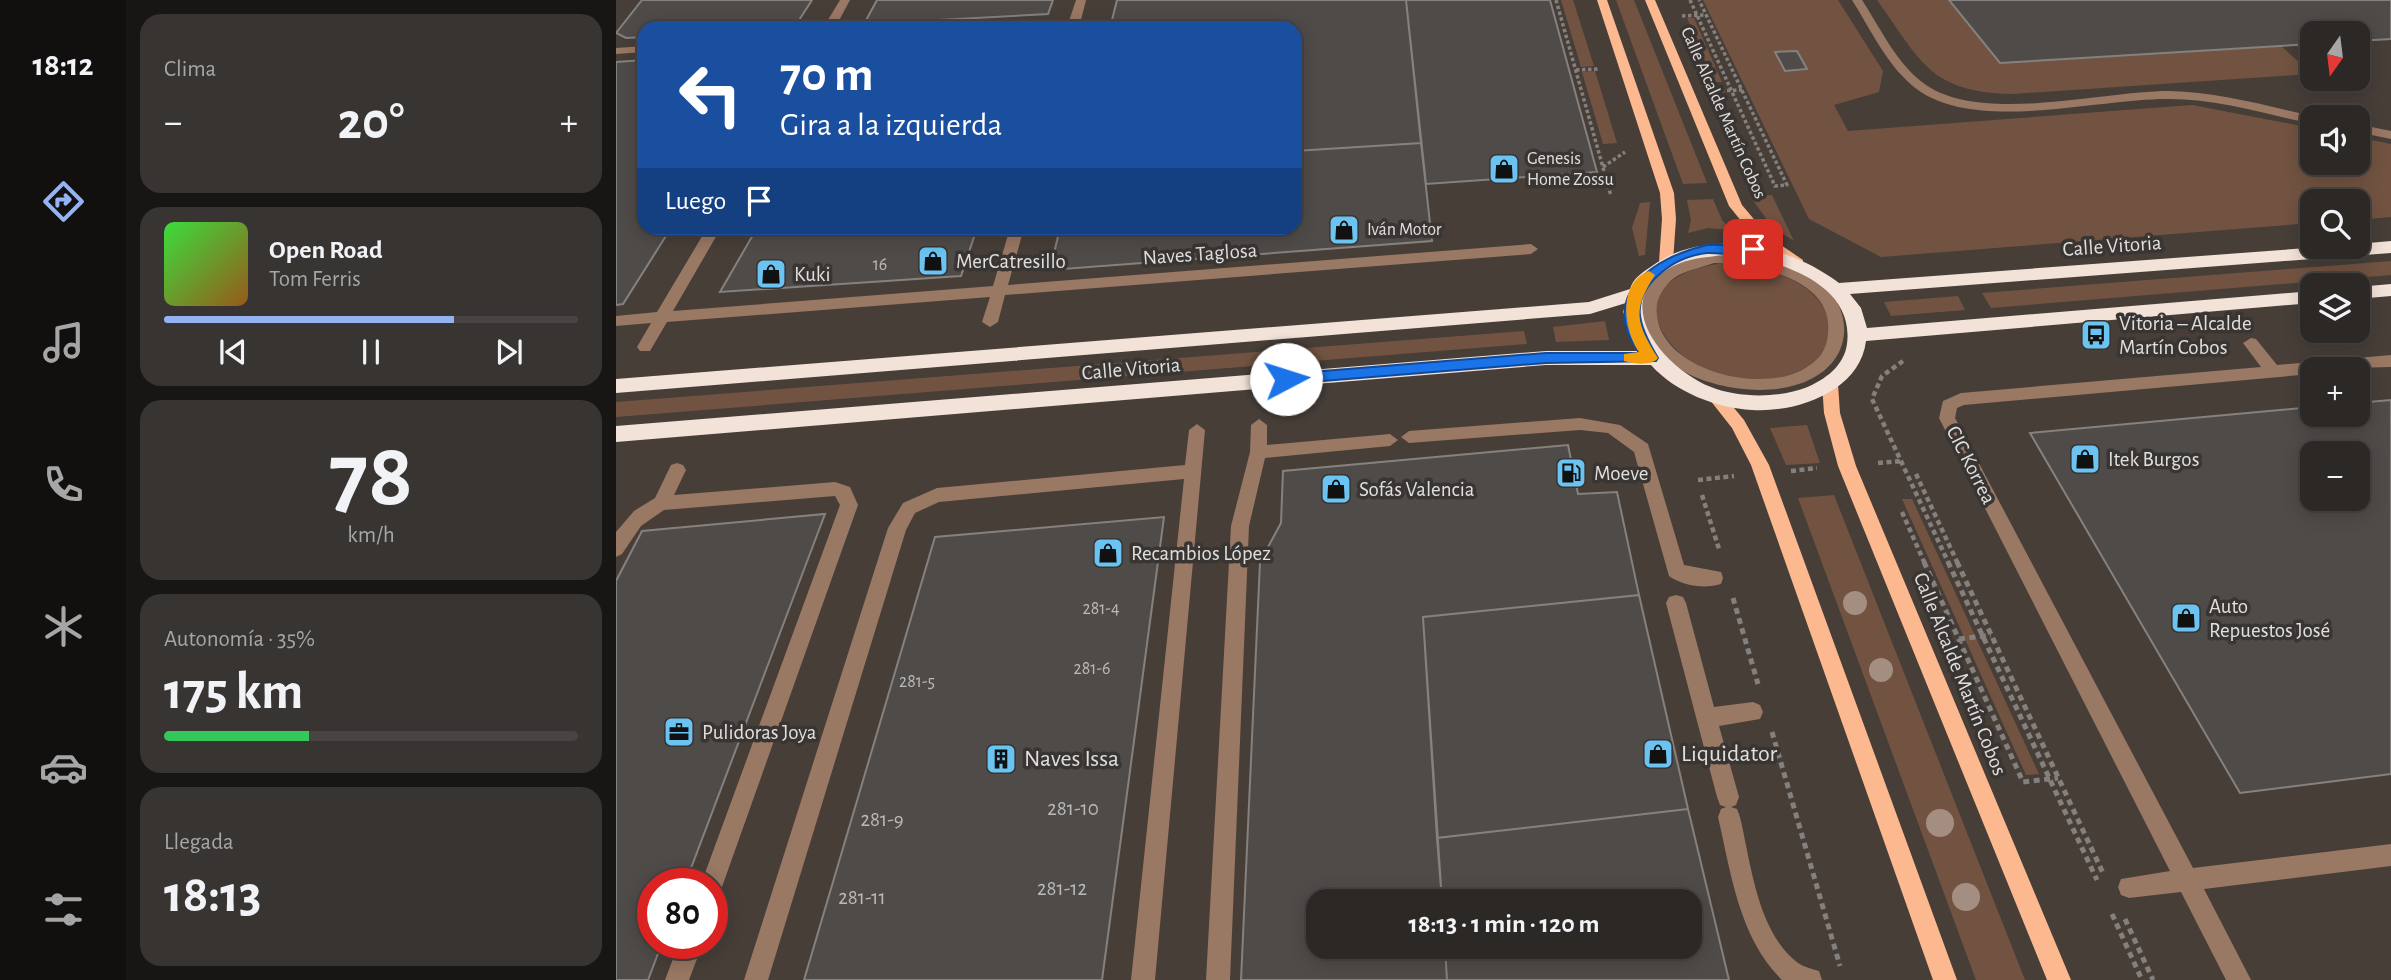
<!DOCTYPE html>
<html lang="es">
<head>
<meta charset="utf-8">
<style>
  body { margin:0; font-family:"Alegreya Sans",sans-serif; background:#373432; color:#f1f3f6; height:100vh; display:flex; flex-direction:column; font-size:26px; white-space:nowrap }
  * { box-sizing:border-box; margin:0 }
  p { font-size:23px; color:#a6a6a7 }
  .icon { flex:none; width:38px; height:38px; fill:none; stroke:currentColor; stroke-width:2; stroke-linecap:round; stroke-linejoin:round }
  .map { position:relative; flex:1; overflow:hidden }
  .details { display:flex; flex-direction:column; gap:14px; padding:14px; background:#181615; width:490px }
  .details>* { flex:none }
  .top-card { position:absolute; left:21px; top:21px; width:665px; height:214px; border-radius:21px; box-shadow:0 4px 18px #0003,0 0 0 2px #474443; background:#1a4fa0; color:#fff; overflow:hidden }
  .needle { width:46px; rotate:194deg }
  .buttons { position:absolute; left:1684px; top:21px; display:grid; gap:14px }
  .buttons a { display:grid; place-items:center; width:70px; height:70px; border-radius:14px; background:#2b2826; box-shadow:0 4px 18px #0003,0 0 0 2px #474443; font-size:35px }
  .speed { position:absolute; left:21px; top:868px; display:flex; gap:14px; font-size:35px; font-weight:700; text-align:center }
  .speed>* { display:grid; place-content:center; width:91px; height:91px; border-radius:50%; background:#2b2826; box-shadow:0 4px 18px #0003,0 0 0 2px #474443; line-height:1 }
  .speed .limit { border:10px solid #d22; background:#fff; color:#111 }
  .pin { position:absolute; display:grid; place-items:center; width:60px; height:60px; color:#fff; margin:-30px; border-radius:14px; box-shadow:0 4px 10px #0006 }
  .me { position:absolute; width:77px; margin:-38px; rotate:85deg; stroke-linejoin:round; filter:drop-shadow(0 0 5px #0008) }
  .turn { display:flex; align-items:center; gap:24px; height:147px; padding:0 28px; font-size:32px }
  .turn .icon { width:91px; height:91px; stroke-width:2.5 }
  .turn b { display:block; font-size:49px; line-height:60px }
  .then { display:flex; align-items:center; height:66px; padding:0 28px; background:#0003; gap:14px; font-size:26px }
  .big { font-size:52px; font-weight:600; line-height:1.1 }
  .details .card { flex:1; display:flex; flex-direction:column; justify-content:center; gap:10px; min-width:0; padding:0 24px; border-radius:21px; background:#373432 }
  .details .dial { align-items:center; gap:0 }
  .dial b { font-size:91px; line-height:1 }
  .song { display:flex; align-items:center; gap:21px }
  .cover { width:84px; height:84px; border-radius:10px; background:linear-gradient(135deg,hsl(120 70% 55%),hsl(30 70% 35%)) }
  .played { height:7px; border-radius:4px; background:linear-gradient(90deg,#95b2f1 70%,#474443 70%) }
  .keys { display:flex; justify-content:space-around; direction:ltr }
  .heat { display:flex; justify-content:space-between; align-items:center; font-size:38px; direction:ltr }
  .charge { height:10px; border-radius:5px; background:linear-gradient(90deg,#34c759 35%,#474443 0) }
  .trip { position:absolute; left:690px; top:889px; width:396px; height:70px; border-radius:21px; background:#2b2826; box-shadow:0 4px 18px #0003,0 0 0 2px #474443; font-weight:600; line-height:70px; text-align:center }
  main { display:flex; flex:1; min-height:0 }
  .tab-bar { display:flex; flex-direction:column; width:126px; justify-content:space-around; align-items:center; background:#11100f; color:#a6a6a7 }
  .tab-bar .icon { width:49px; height:49px }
  .tab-bar .current { color:#95b2f1 }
  .tab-bar b { font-size:32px; color:#f1f3f6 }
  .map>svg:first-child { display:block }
</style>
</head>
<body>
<main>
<nav class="tab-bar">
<b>18:12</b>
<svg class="icon current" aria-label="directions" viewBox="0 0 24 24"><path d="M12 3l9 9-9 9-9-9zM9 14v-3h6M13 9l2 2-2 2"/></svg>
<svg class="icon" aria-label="music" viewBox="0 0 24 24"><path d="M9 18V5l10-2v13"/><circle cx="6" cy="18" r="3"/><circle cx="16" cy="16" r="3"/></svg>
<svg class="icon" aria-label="phone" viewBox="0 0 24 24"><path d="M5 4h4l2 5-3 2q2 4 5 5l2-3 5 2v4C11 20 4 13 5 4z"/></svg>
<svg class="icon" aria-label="climate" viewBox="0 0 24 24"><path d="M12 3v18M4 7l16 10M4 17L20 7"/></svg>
<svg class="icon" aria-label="car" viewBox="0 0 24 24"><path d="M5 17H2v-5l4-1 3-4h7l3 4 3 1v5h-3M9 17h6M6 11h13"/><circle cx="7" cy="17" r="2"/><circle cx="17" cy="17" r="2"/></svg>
<svg class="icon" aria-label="filters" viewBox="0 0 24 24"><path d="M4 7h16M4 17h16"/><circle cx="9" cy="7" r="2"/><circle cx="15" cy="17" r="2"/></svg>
</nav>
<section class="details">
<div class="card"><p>Clima</p>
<div class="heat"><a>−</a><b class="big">20°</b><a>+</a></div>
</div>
<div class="card">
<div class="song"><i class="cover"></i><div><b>Open Road</b><p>Tom Ferris</p></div></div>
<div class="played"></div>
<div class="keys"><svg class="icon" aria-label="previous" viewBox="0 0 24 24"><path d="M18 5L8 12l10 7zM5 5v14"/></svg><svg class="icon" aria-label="pause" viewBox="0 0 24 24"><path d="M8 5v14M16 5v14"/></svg><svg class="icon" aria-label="next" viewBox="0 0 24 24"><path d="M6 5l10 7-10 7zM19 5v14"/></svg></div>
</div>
<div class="card dial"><b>78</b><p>km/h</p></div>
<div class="card"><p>Autonomía · 35%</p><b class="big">175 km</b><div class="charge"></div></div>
<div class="card"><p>Llegada</p><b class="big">18:13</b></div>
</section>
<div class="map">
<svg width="1775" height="980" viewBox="0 0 1775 980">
  <rect width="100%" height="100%" fill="#393533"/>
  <path fill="#473e38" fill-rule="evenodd" d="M0,0h1775v980h-1775zM28,28h651v200h-651zM1696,33h45v46h-45zM1696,117h45v46h-45zM1696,201h45v46h-45zM1696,285h45v46h-45zM1696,369h45v46h-45zM1696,453h45v46h-45zM37,884h59v59h-59zM702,901h371v46h-371z"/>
  <path fill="#725341" d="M945,0h12l21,66 -13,1z
    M1000,0h18l73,183 -24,1z
    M1087,0h135l45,71 -4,21 -45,13 14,26 344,-26 120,23v35h45v-26l34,7v73l-34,3v-19h-45v22l-431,34 -72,-38z
    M1261,0h72l51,63 281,-17 31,28 -300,20c-83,-2 -91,-33 -135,-94z
    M1071,18h7l28,64h-8z
    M979,71l22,72 -14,1 -21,-72z
    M1156,195l22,46 -22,-14 -22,-31z
    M1097,199l9,21 9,10 -23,-2 -20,5 3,-12 -4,-21z
    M1034,202l-5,53 -6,1 -7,-28 8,-25z
    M1775,261v14l-400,33 -9,-15z
    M1109,263c38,1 114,23 103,76 -4,18 -21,30 -37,36 -98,37 -210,-95 -66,-112z
    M1342,296l7,14 -74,6 -7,-14z
    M989,321l4,19 -53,2 -3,-15z
    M908,331l3,13 -911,73v-15z
    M1191,425l13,38 -34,2 -16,-37z
    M1218,495l191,485h-49l-178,-482z
    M1286,499h10l127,275 -13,1z"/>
  <path fill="#4f4b48" stroke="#85817e" stroke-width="2" fill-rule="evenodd" d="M26,0h170l-18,28h-150v9l-18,1 -10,-5z
    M261,0h176l-5,14 -184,10z
    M501,0h289l15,143 -126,8v-123h-185z
    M790,0h144l47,172 -171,12z
    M1333,0h442v39l-34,2v-8h-45v11l-312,19z
    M1181,51l10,18 -22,2 -10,-19z
    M28,60v168h27l-48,76 -7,1v-243z
    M805,143l11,98 -382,29 10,-42h235v-77z
    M141,228h220l-16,48 -241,16z
    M1775,400v374l-151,19 -210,-360 282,-26v8h45v-12zM1696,453h45v46h-45z
    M952,445l10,49 39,-2 22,103 -216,22 19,284h-124v46h127l2,33h-206l19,-418 21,-39 2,-52z
    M209,514l-140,370h-32v59h9l-14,37h-32v-399l26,-50z
    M548,517l-62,463h-298l131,-443z
    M1023,595l49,214 -251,29 -14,-221z
    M1072,809l41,171h-282l-2,-33h244v-46h-247l-5,-63z"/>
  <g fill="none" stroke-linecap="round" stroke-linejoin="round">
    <path stroke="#83807e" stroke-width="3.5" stroke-dasharray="3.5 2.5" stroke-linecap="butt" d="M940,0l55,196
      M1074,0l85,186 12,-1 -88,-185
      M1066,16l24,-1
      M960,70l22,-1
      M1099,91l27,-1
      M987,167l22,-15"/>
    <path stroke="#83807e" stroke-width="4.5" stroke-dasharray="5 3.5" stroke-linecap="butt" d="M1287,361l-21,15 -10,23 77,165
      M1262,463l24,-2
      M1175,471l26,-3
      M1300,474l42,90
      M1082,480l36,-4
      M1086,495l17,54
      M1286,512l23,52"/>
    <path stroke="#83807e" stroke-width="5" stroke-dasharray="6 4.5" stroke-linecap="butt" d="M1308,562l99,220 35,-4
      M1332,562l149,318
      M1341,562l146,311
      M1117,598l25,86
      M1343,639l32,-4
      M1156,732l68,234
      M1496,914l30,66
      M1509,919l28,61"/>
    <path fill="#997864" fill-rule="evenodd" d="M224,0h10l-15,28h-12z
      M460,0h10l-7,28h-84l6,-3 68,-4z
      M1236,0h10c19,29 35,65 64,85 57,39 176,6 243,6 49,1 99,15 147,26h-4v7c-47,-10 -94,-25 -142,-25 -71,-1 -192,34 -252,-9 -30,-22 -47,-60 -66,-90z
      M28,46v6l-28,2v-6z
      M1741,124l34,7v8l-34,-7z
      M91,228h14l-48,83 320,-25 17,-58h14l-16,57 523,-41 7,5 -7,5 -526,41 -7,27 -8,5 -8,-5 8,-25 -323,25 -17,29h-10l-3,-4 14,-24 -35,3v-10l41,-4z
      M1097,253c46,2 136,19 131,81 -2,21 -15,36 -33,45 -55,29 -179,-1 -168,-77 1,-13 13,-27 24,-33 13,-8 32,-12 46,-16zM1098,263c40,1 120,15 114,70 -1,18 -10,28 -26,37 -46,25 -152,-3 -145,-66 2,-11 12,-24 22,-29 10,-5 24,-8 35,-12z
      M1635,338l5,1 21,26 114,-10v12l-79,2v5l-348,31 -7,3 -2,10 238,450 198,-24v22l-187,23 47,91h-25l-45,-88 -52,6 -8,-3 -3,-8 3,-8 49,-8 -231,-453 4,-17 18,-8 300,-26 -18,-24z
      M964,418l40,7 28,19 36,121 37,7 2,6 -2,6c-16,5 -38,2 -52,-8l-35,-124 -26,-19 -28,-3 -171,13 -8,-6 8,-6z
      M643,419l8,6v20l123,-11 8,6 -8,6 -125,12 -16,68 -19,454h-24l25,-454 19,-74 1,-27z
      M581,424l8,6 -50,550h-24l53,-501 -245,23 -24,11 -9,17 -138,450h-24l144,-452 15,-25 34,-15 248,-23 4,-35z
      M61,463l6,2 3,5 -12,25 161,-13 15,5 8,18 -135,379 -3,8 -8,3v-11h-11l139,-379 -5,-9 -171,14 -23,16 -19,28 -6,3v-25l18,-21 21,-13 16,-33z
      M1060,595l7,2 3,6 28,104 39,-5 7,3 3,7 -3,7 -41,7 20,71 -3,8 -5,2 6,2 3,8c11,46 17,115 58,146 6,4 14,6 21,8l3,9h-40c-43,-42 -51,-107 -64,-163l3,-8 5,-2 -6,-2 -3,-8 -51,-194 3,-6z
      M63,943h24l-14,37h-24z"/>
    <path fill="#fcb88e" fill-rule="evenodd" d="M981,0h10l67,193 2,26 -3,43 -7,5 -7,-5 3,-43 -2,-26z
      M1029,0h10l87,205 27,32 34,23v6h-10l-34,-23 -30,-37z
      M1214,378l8,6 2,29 16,53 215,514h-24l-209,-514 -14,-53 -2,-29z
      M1098,389l6,2 24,29 25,45 188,515h-24l-182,-515 -19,-37 -26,-33z"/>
    <path fill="#f3e2d8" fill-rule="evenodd" d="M1775,241v12l-541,41 11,14 6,20 445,-37v12l-446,38c-6,50 -69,72 -114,69 -36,-2 -77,-18 -101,-45h-105l-930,77v-16l930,-75h93l-16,-39 3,-9 -36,11 -974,79v-14l973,-77 41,-13c4,-12 12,-16 22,-23 55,-40 137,-21 187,17l482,-36h36v-3zM1114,254c48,6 125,29 117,90 -3,22 -22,36 -42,44 -27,10 -67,10 -94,-1 -50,-20 -107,-91 -33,-123 15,-7 36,-7 52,-10z
      M1775,284v12l-34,3v-12z"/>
  </g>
  <g fill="#a48e81">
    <circle cx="1239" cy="603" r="12"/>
    <circle cx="1265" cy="670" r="12"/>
    <circle cx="1324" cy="823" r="14"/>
    <circle cx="1350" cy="897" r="14"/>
  </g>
  <path fill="#1a73e8" stroke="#114b97" stroke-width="2" d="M1091,245h46l6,4c-11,11 -37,3 -52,4 -17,2 -33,9 -45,19 -34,28 -24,53 -4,86l-2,3 -110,2 -260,21 -8,-5 8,-5 260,-21h93c-42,-59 16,-96 68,-108z"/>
  <path fill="#f59e0b" d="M1033,271l6,4c-23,35 -19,48 3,83 -6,8 -24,6 -34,3v-7l15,-2c-15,-22 -22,-69 10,-81z"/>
  <defs>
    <g id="shop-square" transform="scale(1.575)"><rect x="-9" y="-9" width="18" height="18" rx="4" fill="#6ac3f1" stroke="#393533"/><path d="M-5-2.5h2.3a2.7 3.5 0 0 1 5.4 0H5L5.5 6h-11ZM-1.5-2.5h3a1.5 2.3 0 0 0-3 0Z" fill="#111"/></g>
    <g id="bus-square" transform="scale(1.575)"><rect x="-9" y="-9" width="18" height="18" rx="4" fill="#6ac3f1" stroke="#393533"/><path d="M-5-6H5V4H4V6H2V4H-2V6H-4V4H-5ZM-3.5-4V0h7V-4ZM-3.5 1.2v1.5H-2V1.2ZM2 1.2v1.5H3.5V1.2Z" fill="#111"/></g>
    <g id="fuel-square" transform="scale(1.575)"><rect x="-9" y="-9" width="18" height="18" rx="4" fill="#6ac3f1" stroke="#393533"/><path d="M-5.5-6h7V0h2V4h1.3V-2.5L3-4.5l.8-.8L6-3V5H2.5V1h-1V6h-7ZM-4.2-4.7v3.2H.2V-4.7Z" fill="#111"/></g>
    <g id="office-square" transform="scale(1.575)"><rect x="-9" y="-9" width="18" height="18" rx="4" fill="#6ac3f1" stroke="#393533"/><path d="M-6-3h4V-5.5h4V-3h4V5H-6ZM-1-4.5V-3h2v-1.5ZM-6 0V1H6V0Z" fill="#111"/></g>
    <g id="building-square" transform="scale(1.575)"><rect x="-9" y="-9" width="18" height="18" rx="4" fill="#6ac3f1" stroke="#393533"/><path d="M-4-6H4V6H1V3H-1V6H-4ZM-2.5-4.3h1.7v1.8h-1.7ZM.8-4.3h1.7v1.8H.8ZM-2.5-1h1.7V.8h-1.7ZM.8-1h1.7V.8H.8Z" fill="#111"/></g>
  </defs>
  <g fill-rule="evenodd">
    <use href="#shop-square" x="888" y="169"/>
    <use href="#shop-square" x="728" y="230"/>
    <use href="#shop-square" x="317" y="261"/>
    <use href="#shop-square" x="155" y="274"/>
    <use href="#bus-square" x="1480" y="335"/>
    <use href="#shop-square" x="1469" y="459"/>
    <use href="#fuel-square" x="955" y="473"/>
    <use href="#shop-square" x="720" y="489"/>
    <use href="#shop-square" x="492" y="553"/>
    <use href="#shop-square" x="1570" y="618"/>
    <use href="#office-square" x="63" y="732"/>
    <use href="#shop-square" x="1042" y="754"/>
    <use href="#building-square" x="385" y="759"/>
  </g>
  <g text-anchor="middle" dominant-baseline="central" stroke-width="7" stroke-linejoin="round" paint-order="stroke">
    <g font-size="18" fill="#e1dfdd" stroke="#393533">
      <text transform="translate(1107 113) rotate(66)">Calle Alcalde Martín Cobos</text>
    </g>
    <g font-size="18" fill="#e1dfdd" stroke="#393533" text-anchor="start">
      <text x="911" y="159">Genesis<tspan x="911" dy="21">Home Zossu</tspan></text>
      <text x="751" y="230">Iván Motor</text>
    </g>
    <g font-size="18" fill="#bcbab8">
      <text x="264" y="265">16</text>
      <text x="485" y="609">281-4</text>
      <text x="476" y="669">281-6</text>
      <text x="301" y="682">281-5</text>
    </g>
    <g font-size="21" fill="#e1dfdd" stroke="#393533">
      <text transform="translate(1496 246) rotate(-4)">Calle Vitoria</text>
      <text transform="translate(584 254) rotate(-4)">Naves Taglosa</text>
      <text transform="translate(515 369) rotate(-5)">Calle Vitoria</text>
      <text transform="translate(1355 465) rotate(63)">CIC Korrea</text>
      <text transform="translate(1344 674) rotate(68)">Calle Alcalde Martín Cobos</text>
    </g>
    <g font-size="21" fill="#e1dfdd" stroke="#393533" text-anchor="start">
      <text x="340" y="261">MerCatresillo</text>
      <text x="178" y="274">Kuki</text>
      <text x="1503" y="323">Vitoria – Alcalde<tspan x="1503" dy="24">Martín Cobos</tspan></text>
      <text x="1492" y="459">Itek Burgos</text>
      <text x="978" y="473">Moeve</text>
      <text x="743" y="489">Sofás Valencia</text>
      <text x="515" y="553">Recambios López</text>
      <text x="1593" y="606">Auto<tspan x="1593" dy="24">Repuestos José</tspan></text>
      <text x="86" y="732">Pulidoras Joya</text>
    </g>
    <g font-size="21" fill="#bcbab8">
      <text x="457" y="808">281-10</text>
      <text x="266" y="819">281-9</text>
      <text x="446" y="888">281-12</text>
      <text x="246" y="897">281-11</text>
    </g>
    <g font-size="24" fill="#e1dfdd" stroke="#393533" text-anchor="start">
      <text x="1065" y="754">Liquidator</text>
      <text x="408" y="759">Naves Issa</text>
    </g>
  </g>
</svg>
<div class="buttons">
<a><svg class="needle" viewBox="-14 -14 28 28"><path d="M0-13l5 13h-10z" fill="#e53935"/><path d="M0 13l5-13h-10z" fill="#a6a6a7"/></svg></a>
<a><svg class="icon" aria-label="sound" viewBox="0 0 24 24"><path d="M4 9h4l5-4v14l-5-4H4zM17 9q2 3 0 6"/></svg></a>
<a><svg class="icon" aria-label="search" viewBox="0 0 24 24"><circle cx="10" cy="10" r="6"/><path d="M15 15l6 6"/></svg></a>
<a><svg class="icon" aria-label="layers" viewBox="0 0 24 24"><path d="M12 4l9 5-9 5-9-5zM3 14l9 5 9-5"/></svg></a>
<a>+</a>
<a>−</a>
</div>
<div class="speed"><div class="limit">80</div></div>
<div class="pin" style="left:1137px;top:249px;background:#d93025"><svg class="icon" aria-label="arrive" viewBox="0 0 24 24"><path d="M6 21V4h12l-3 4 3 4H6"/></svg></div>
<svg class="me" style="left:670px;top:379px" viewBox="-20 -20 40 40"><circle r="19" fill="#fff"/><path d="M0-13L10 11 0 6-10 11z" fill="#1a73e8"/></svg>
<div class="trip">18:13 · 1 min · 120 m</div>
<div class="top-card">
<div class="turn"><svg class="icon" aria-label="left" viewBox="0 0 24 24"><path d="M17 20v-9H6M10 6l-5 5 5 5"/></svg><div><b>70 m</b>Gira a la izquierda</div></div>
<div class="then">Luego<svg class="icon" aria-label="arrive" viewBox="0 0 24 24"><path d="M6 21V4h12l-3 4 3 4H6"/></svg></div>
</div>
</div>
</main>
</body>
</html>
